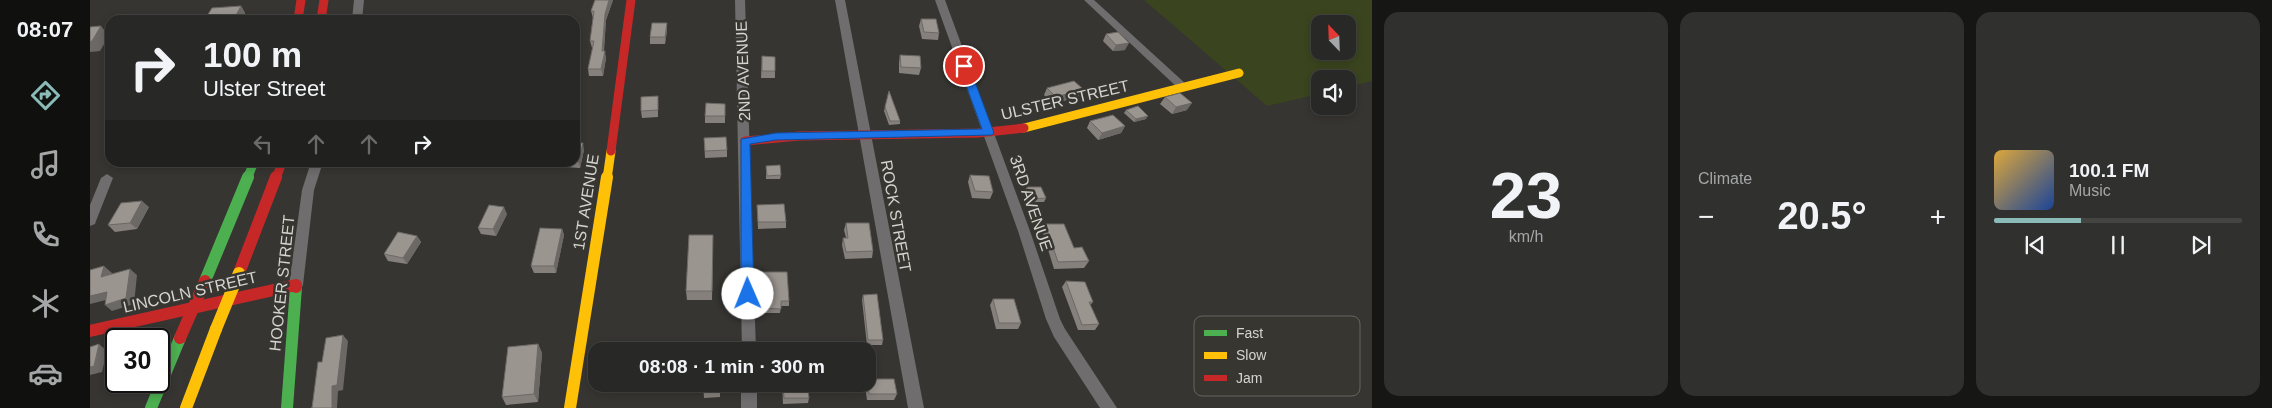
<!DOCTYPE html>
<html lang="en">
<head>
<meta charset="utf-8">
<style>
  body { margin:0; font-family:Arial,sans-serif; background:#30302e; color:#f1f3f6; height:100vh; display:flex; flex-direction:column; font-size:19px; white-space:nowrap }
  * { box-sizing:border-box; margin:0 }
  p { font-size:16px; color:#a5a6a7 }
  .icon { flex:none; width:28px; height:28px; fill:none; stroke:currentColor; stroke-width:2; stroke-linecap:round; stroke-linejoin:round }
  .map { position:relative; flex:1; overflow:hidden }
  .sheet { display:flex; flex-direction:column; gap:12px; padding:12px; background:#161615; width:900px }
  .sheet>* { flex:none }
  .guide { position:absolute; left:15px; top:15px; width:475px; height:152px; border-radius:15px; box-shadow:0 2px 8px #0003,0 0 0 1px #444443; background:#282826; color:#f1f3f6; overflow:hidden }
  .needle { width:32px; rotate:337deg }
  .buttons { position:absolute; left:1221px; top:15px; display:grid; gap:10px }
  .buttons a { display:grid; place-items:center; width:45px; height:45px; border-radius:10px; background:#282826; box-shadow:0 2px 8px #0003,0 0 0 1px #444443; font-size:25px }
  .speed { position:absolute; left:15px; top:328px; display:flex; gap:10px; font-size:25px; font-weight:700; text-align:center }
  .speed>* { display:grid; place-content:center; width:65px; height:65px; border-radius:50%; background:#282826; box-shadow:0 2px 8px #0003,0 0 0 1px #444443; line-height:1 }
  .speed .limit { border:2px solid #111; border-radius:8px; background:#fff; color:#111 }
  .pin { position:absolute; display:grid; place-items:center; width:42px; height:42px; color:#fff; margin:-21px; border:2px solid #fff; border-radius:50%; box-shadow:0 1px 5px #0007 }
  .me { position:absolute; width:55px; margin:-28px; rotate:359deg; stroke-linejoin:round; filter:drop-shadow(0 0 4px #0008) }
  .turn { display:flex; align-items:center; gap:18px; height:105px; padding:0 15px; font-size:22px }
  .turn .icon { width:65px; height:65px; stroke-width:2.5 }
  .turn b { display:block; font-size:35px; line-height:42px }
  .lanes { display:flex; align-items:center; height:48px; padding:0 15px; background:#0003; justify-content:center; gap:25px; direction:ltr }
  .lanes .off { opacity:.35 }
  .big { font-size:38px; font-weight:800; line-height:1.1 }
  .sheet .tile { flex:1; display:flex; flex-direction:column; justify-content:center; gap:8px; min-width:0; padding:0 18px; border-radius:15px; background:#30302e }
  .sheet .dial { align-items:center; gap:0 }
  .dial b { font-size:65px; line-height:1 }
  .song { display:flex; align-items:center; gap:15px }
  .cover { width:60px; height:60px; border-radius:8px; background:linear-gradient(135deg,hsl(40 70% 55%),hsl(220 70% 35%)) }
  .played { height:5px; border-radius:2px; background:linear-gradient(90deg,#8bbbb9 35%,#444443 35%) }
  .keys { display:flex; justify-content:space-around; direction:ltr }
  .heat { display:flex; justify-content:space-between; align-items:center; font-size:28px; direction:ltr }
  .sheet .tiles { flex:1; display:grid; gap:12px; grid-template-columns:repeat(3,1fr) }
  .trip { position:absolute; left:498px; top:342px; width:288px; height:50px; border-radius:15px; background:#282826; box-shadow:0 2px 8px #0003,0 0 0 1px #444443; font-weight:800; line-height:50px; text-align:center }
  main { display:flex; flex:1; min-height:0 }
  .dock { display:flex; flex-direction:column; width:90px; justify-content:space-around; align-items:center; background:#10100f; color:#a5a6a7 }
  .dock .icon { width:35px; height:35px }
  .dock .current { color:#8bbbb9 }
  .dock b { font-size:22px; color:#f1f3f6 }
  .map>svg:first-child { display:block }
</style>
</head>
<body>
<main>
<nav class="dock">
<b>08:07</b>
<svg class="icon current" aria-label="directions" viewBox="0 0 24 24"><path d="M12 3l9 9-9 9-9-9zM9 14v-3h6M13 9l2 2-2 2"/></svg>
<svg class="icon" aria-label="music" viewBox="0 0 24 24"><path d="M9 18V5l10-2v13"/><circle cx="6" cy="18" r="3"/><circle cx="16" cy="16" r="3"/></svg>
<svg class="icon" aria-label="phone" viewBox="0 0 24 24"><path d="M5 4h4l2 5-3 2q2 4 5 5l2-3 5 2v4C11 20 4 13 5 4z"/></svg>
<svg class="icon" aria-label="climate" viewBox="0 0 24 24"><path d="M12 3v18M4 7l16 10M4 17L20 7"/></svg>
<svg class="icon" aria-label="car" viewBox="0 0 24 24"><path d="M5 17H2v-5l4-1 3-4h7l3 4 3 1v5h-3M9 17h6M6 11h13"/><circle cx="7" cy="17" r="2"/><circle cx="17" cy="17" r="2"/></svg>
</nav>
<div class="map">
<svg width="1282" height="408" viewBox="0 0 1282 408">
  <rect width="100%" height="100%" fill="#363532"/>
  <path fill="#3a441e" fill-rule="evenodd" d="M1054,0h228v81l-24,6v-8h-28v15l-53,12zM1230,24h28v27h-28z"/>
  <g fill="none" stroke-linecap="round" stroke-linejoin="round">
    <path fill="#6f6d6d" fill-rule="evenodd" d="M264,0h10l-2,20h-10z
      M645,0h10l11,351h-14z
      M745,0h10l79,408h-16z
      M845,0h10l85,231 30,88 5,10 52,79h-17l-46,-71 -8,-18 -28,-88z
      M994,0h10l93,85 1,2 -1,2h-8z
      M221,162h12l-9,28 -11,95 -2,4 -5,2 -5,-2 -2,-4 13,-95z
      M17,174l6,4 -17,43 -1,3 -5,2v-21l11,-27z
      M651,384h16v24h-16z"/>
    <path stroke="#4caf50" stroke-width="9" d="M157,179l7,-17"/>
    <path stroke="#4caf50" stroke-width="12" d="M115,281l43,-104
      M61,408l29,-70
      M197,408l9,-121"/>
    <path stroke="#ffc107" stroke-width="9" d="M934,128l215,-55
      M517,179l4,-28"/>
    <path stroke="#ffc107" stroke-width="12" d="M96,408l30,-79
      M480,408l37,-231"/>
    <path stroke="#c62828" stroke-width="9" d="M208,20l3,-20
      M231,20l3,-20
      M655,141l54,-5 179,-3 46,-5
      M521,151l20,-151
      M186,179l6,-17"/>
    <path stroke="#c62828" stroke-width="12" d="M149,273l37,-96
      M0,331l206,-46v2"/>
    <path stroke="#ffc107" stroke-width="12" d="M126,329l23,-56"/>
    <path stroke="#c62828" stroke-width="12" d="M90,338l25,-57"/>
  </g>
  <path fill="#85807c" d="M505,0h18l-7,20 -2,31 2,7 -3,18h-14l-1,-7 5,-21h-1l-2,-7 3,-23 -2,-7z
    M151,6l4,7 -4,7h-35l-1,-1z
    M831,19l18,14 -1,7 -16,-1 -3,-13z
    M577,23v7l-2,14h-15v-7z
    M1016,34l19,16 -12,1 -10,-10z
    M810,55l21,13 -2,7 -20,-2v-11z
    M672,56l13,15v7h-14z
    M957,88l33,8 -27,8 -9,-9z
    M799,91l11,30v3l-11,1 -5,-14z
    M568,96v21l-16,1 -1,-7z
    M1075,97l22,13 -15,4 -12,-10z
    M635,104v19h-20v-7z
    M1036,110l20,9 -12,3 -10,-9z
    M1000,121l35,5 -4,7 -23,7 -11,-12z
    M614,138l23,12v7l-22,1z
    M485,143l9,7 -4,18 -16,-1 -1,-5h12z
    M676,166l15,9 -1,4h-14z
    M880,175l23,17 -3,7 -18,-1 -4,-16z
    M937,187l19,11 -2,4h-14l-5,-12z
    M667,205l29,17v6l-28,1z
    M59,207l-12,22 -22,3 -7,-7z
    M417,214l-11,22 -15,-2 -3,-6z
    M756,223l27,28 -1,7 -27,1 -3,-14 1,-7h3l-2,-8z
    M955,224l44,37 -5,7 -30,1 -12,-39z
    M472,229l2,6 -8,38h-22l-3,-7z
    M327,236l4,6 -14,22 -19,-3 -4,-7z
    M623,244l-1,56h-25l-1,-9z
    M670,272l29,29v5h-8l-1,7h-19z
    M976,281l27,21 -3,3 9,19 -4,6h-17l-16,-43z
    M773,295l20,45 -1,5h-15l-5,-45z
    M903,299l28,24 -3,6h-22l-6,-24z
    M448,344l4,9 -4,49 -32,3 -4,-8z
    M777,379l30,15 -3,6h-27l-2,-15 1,-1z
    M613,384h17v13l-16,1z
    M692,384h25l2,14 -1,5 -25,1z"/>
  <path fill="#6c6865" d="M519,0h4l-7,20 -3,38 -1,-7 3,-37z
    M151,6l4,7 -4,7h-4l-2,-3z
    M577,23v7l-2,14v-7z
    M11,26l8,10 -9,15 -10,1v-10z
    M1039,43l-4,7 -12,1 3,-6z
    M515,51l1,7 -3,18 -2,-7z
    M993,89l-3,7 -27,8 3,-7z
    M1102,103l-5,7 -15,4 4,-7z
    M1058,116l-2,3 -12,3 2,-3z
    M1035,126l-4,7 -23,7 4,-7z
    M493,143l1,7 -4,18 -2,-7z
    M315,162h17l-15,6z
    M52,201l7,6 -12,22 -7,-6z
    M414,207l3,7 -11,22 -3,-7z
    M472,229l2,6 -8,38 -2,-7z
    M327,236l4,6 -14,22 -4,-6z
    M14,266l8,7 -3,11 -8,-7z
    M40,269l7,6 -3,29 -22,7 -7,-6z
    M17,292l7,6 -24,6v-8z
    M253,335l5,6 -5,49 -5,1 -1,17h-5v-22z
    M9,344l8,7 -5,21 -12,3v-8z
    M448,344l4,9 -4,49 -4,-8z"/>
  <path fill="#9b9590" stroke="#6c6865" d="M505,0h14l-4,14 -3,37h3l-4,18h-13l6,-28h-4l4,-30h-3z
    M151,6l-6,11 -30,2 7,-11z
    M831,19h15l3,14 -15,-1z
    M562,23h15l-2,14h-15z
    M11,26l-9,15 -2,1v-15z
    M1028,32l11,11 -13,2 -10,-11z
    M810,55l20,1 1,12 -20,-1z
    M672,56l13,1v14h-13z
    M984,81l9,8 -27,8 -9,-9z
    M799,91l11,30h-10l-5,-14z
    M1090,93l12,10 -16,4 -11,-10z
    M568,96v14l-17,1v-14z
    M616,103l19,1v12h-20z
    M1048,106l10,10 -12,3 -10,-9z
    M1023,115l12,11 -23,7 -12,-12z
    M636,137l1,13 -22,1 -1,-13z
    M485,143h8l-5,18h-3z
    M690,165l1,10 -14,1 -1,-10z
    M880,175l19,1 4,16 -18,-1z
    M937,187h14l5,11 -15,1z
    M52,201l-12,22 -22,2 13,-22z
    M694,204l2,18h-28l-1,-17z
    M399,205l15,2 -11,22 -15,-1z
    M756,223h23l4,28 -27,1 -3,-14h5z
    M955,224h19l10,24 8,-1 7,14 -31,1z
    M450,228l22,1 -8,37h-23z
    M308,232l19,4 -14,22 -19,-4z
    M599,235h24l-1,56h-26z
    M14,266l-3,11 29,-8 -4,29 -21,7 2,-13 -17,4v-26z
    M670,272h27l2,29h-8v8l-20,-1z
    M976,281l19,1 8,20h-4l10,22 -17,1z
    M787,294l6,46h-15l-5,-45z
    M903,299h21l7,24h-22z
    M253,335l-6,50 -5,1v22h-21h1l6,-46h4l4,-24z
    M9,344l-5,22 -4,1v-20z
    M448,344l-4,50 -32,3 6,-50z
    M777,379h27l3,15h-28z
    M613,384h17v7l-17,1z
    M693,384h24l2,14h-25z"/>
  <path fill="#1a73e8" stroke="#114b97" d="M874,63l5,3 25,67 -2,2 -216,5 -26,4 4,150 -2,4h-9l-2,-4v-155l35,-6 206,-4 -23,-63z"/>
  <g text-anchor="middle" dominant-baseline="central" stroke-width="5" stroke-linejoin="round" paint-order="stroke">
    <g font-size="16" fill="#d5d4d0" stroke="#383630">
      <text transform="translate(653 71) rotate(-92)">2ND AVENUE</text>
      <text transform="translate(975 100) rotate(-13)">ULSTER STREET</text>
      <text transform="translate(496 202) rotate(-81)">1ST AVENUE</text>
      <text transform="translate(941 203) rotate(71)">3RD AVENUE</text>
      <text transform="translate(806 216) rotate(80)">ROCK STREET</text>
      <text transform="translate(192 283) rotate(-84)">HOOKER STREET</text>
      <text transform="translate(100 292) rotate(-13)">LINCOLN STREET</text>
    </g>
  </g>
  <rect x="1104" y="316" width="166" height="80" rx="8" fill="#383630" stroke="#676560" stroke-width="1"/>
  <rect x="1114" y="330" width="23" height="6" fill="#4caf50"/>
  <rect x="1114" y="352" width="23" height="7" fill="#ffc107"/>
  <rect x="1114" y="375" width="23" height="6" fill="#c62828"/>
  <g font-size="14" fill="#d5d4d0">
    <text x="1146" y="338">Fast</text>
    <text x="1146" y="360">Slow</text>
    <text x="1146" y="383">Jam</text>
  </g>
</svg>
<div class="buttons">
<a><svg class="needle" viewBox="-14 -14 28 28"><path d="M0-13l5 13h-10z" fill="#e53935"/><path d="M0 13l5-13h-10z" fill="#a5a6a7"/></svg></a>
<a><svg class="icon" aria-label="sound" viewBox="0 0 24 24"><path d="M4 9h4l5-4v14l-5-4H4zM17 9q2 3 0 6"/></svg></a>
</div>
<div class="speed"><div class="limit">30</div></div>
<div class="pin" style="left:874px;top:66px;background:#d93025"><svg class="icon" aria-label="arrive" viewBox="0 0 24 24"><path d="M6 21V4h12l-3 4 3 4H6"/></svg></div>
<svg class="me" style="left:658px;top:294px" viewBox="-20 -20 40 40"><circle r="19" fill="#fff"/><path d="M0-13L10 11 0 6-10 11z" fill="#1a73e8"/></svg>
<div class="trip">08:08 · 1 min · 300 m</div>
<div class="guide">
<div class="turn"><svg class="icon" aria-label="right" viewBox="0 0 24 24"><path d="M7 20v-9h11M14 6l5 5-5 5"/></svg><div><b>100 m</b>Ulster Street</div></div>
<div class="lanes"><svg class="icon off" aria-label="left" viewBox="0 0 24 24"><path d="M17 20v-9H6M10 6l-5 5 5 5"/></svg><svg class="icon off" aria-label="ahead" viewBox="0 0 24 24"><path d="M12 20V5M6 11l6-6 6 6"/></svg><svg class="icon off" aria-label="ahead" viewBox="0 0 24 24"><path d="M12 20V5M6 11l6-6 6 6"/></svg><svg class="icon" aria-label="right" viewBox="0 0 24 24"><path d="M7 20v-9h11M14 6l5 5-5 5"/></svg></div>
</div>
</div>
<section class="sheet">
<div class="tiles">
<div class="tile dial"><b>23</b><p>km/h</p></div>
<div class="tile"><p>Climate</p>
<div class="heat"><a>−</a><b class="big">20.5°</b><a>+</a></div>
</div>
<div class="tile">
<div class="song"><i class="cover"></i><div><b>100.1 FM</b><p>Music</p></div></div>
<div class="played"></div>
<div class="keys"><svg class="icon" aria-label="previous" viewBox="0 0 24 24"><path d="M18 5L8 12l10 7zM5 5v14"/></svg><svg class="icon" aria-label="pause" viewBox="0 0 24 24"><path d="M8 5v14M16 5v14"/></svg><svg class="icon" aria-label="next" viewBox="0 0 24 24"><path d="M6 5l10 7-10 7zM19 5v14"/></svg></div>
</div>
</div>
</section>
</main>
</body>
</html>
